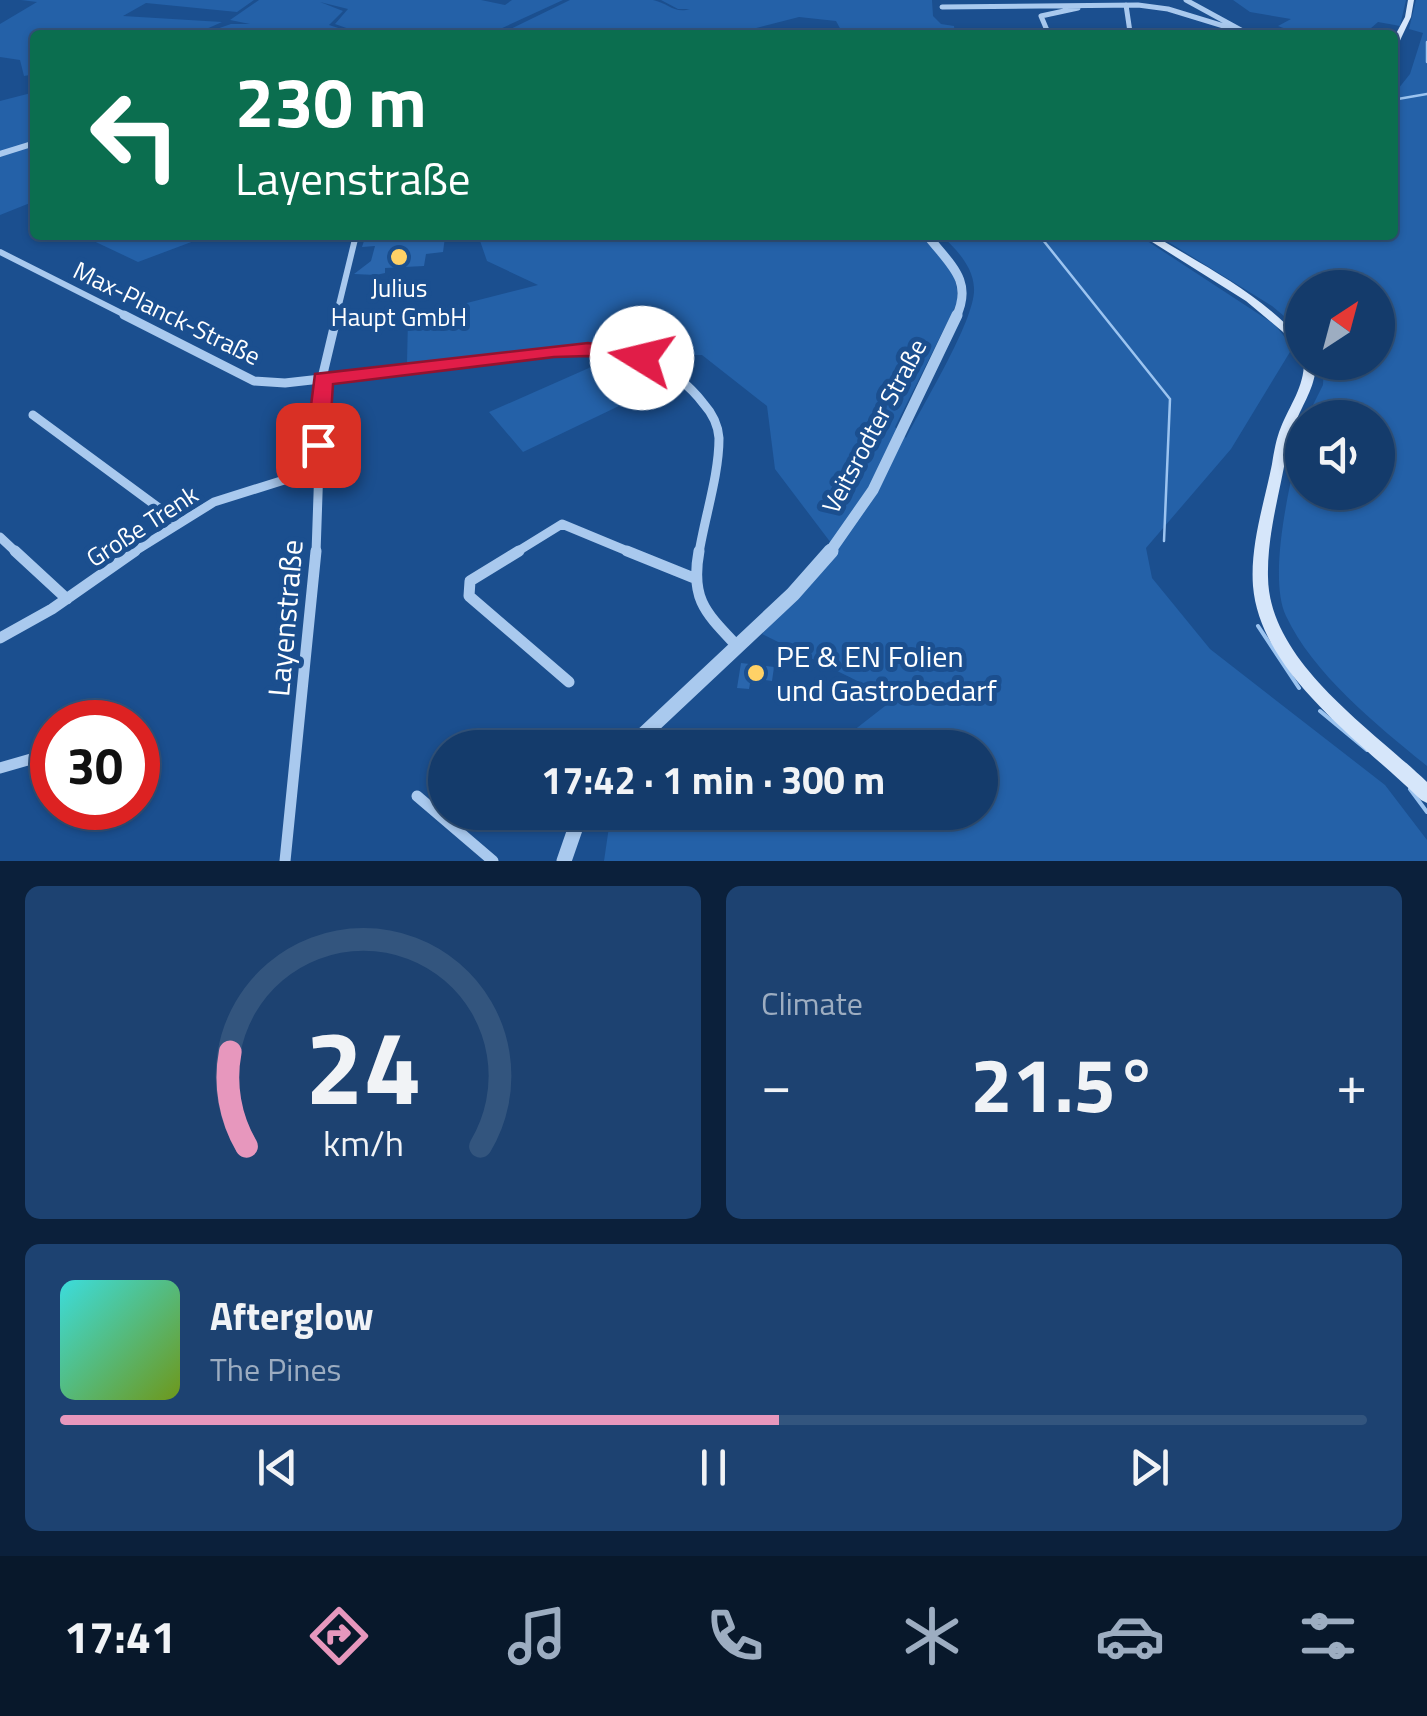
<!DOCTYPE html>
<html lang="en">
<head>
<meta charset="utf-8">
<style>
  body { margin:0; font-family:"Titillium Web",sans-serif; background:#1d4271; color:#f1f3f6; height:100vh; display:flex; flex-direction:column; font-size:38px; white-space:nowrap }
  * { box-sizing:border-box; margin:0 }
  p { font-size:32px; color:#9dadc1 }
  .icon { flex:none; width:55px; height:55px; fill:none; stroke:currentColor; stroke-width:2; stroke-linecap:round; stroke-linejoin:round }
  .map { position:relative; height:861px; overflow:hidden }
  .details { display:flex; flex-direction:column; gap:25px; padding:25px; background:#0b203b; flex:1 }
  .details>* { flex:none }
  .hud { position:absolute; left:30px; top:30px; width:1368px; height:210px; border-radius:10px; box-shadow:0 2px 8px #0004,0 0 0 2px #33557e; background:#0b6e4f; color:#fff; overflow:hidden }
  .needle { width:65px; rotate:36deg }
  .controls { position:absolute; left:1285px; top:270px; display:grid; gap:20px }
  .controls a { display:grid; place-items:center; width:110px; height:110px; border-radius:50%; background:#143b6b; box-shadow:0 2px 8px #0004,0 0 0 2px #33557e; font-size:50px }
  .speed { position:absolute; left:30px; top:700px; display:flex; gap:20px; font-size:50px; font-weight:700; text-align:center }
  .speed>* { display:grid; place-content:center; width:130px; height:130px; border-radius:50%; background:#143b6b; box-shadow:0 2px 8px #0004,0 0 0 2px #33557e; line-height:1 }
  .speed .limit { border:15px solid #d22; background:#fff; color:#111 }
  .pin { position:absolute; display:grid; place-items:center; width:85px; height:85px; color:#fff; margin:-42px; border-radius:20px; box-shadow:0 5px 15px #0006 }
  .me { position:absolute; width:110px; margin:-55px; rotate:279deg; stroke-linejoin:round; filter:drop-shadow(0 0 8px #0008) }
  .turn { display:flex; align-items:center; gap:35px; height:210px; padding:0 40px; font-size:45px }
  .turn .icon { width:130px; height:130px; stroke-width:2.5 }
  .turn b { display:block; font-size:70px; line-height:85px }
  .big { font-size:75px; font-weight:700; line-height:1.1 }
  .details .tile { flex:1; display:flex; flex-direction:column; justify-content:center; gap:15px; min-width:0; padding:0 35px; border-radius:15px; background:#1d4271 }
  .details .dial { align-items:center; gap:0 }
  .dial svg { height:260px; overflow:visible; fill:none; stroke:#33557e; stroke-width:7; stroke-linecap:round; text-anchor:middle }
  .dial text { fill:#f1f3f6; stroke:none }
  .song { display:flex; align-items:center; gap:30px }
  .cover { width:120px; height:120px; border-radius:15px; background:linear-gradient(135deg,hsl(180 70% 55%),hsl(80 70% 35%)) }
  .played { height:10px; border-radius:5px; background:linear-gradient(90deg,#e797bd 55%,#33557e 55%) }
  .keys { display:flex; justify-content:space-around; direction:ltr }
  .heat { display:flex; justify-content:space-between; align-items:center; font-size:55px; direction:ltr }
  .details .tiles { flex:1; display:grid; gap:25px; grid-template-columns:1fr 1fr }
  .tile:last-child { grid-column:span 2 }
  .trip { position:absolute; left:428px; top:730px; width:570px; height:100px; border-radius:50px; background:#143b6b; box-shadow:0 2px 8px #0004,0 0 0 2px #33557e; font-weight:700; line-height:100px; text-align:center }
  .tab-bar { display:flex; height:160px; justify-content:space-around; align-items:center; background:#08182b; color:#9dadc1 }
  .tab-bar .icon { width:70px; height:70px }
  .tab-bar .active { color:#e797bd }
  .tab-bar b { font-size:45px; color:#f1f3f6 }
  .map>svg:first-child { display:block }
</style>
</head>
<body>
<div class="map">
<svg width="1427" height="861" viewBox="0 0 1427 861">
  <rect width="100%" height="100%" fill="#1b4f8f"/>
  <path fill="#2461a8" d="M21,0h233l-17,12 -91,-9 -23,13 99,6 -29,13h-158v39l-11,2 -4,-16 -20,-3v-33l37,-22z
    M259,0h222l24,5 7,-5h51l-76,35h-121l-31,-11 13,-15 -28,-7 23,9 -14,14 31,10h-161l32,-11h19l-20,-4z
    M570,0c26,0 57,0 83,0 15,3 21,14 37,9h-12l-17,-9h271l1,16 8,8 13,2 1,9h-89l-3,-4 -21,1 -6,-11 -37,-4 -70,18h-231z
    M1233,0h173l-6,26 -22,-4 -15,13h-61l-24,-9 13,-7 -41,-7z
    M1416,0h11v766c-49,-40 -114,-92 -141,-150 -19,-41 5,-138 16,-182v58h76v-74l-71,-1 16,-32 1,-22 54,-1v-74h-76v43l-30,-25 -115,-71h235l1,-145 5,-1 12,-15 13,-41 -14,-4z
    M35,92v109l-35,14v-114z
    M81,235h129l-72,27z
    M478,235h443c19,20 40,38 36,68l-62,124 11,11c16,-32 70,-119 68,-150 -1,-22 -18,-39 -33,-53h197l136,89 19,23 -62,102 -85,99 6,30 58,71 175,136 42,55v21h-823l7,-48 369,-1v-64l-227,-1 91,-9 50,-39 -132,-65 74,-78 -5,-13 -56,-74 -8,-63 -65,-51h-20l-15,7 -55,-16 -34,-2 -171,19 1,-45 130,-33 -51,-24z
    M607,360l37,34 -121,58 -34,-40z"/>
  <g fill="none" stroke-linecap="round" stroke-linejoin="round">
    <path stroke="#9cc4f0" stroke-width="2.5" d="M1427,42v20
      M1392,100l35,-6
      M1039,235l131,164 -6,142"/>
    <path stroke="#9cc4f0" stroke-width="4" d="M1258,626l41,62
      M1320,711l47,39
      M1410,789l17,23"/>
  </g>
  <path fill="#2a66ad" d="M366,235h63l-1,4 17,-2 -2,15 -17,2 -2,12 -39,2v5l-9,2 -22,-1 17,-13 4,-15 -13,1z
    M741,663l33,4 -2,14 -21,-3 -2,11 -12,-1z"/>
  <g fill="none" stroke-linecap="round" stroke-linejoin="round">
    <path stroke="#a9c9ee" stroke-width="5" d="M1186,0l64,35
      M1126,5l4,27
      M942,7l196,-2 30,4 72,22
      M1049,35l-8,-19 37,-8
      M1112,35l74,-3"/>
    <path stroke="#a9c9ee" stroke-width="6" d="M0,154l35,-11
      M0,252l129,65
      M336,317l20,-82"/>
    <path stroke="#a9c9ee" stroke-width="9" d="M124,315l130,66 31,2 303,-34c47,5 86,16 115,54 9,10 15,21 16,35 0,37 -14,78 -20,115
      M33,415l145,107
      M0,537l17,16
      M132,553l82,-51 102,-32
      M316,553l6,-175 15,-63
      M515,553l47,-29 70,29"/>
    <path stroke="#a9c9ee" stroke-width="11" d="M15,551l52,48
      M519,551l-49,30 -1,15 100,86
      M627,551l67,27
      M699,551c-9,49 7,62 39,96
      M0,638l52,-29 83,-58
      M0,768l52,-15
      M417,796l76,65
      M285,861l31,-310"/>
    <path stroke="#a9c9ee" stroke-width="9" d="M927,235c22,29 47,45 29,82"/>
    <path stroke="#a9c9ee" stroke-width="11" d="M829,553l44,-63 84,-175"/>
    <path stroke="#a9c9ee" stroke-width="15" d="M629,748l164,-154 38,-43
      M564,861l17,-49"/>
    <path fill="#d6e6fa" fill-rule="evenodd" d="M1408,0h6l-3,17 -15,32 -4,2v-10l13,-24z
      M1141,235h12c53,32 108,59 149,106v9l-4,-1 -15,-17 -37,-31z
      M1304,362h12c0,23 -11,38 -19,57 -6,12 -9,24 -11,37 -7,40 -19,80 -18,121 1,85 103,151 159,205v21l-6,-3c-58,-57 -161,-127 -168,-214 -3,-41 11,-82 19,-122 2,-12 4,-25 9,-37 9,-22 23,-40 23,-65z"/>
  </g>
  <path fill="#e11d48" stroke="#92132f" stroke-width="2.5" d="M588,343l54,8 10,7 -10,6 -54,-8 -34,1 -221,27 -4,61 -11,8 -12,-8 9,-71z"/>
  <g fill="#ffd166" stroke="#1b4f8f" stroke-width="4">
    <circle cx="399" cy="257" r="10"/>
    <circle cx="756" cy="673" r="10"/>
  </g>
  <g text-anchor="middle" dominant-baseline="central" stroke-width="10" stroke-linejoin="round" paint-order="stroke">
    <g font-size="25" fill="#fff" stroke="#1b4f8f">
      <text x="399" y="288">Julius<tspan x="399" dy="29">Haupt GmbH</tspan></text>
    </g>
    <g font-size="25" fill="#fff" stroke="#1b4f8f">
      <text transform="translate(167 313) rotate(26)">Max-Planck-Straße</text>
      <text transform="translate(874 426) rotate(-62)">Veitsrodter Straße</text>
      <text transform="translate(142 526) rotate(-33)">Große Trenk</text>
    </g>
    <g font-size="30" fill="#fff" stroke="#1b4f8f">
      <text transform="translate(285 618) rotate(-85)">Layenstraße</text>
    </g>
    <g font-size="30" fill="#fff" stroke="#1b4f8f" text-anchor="start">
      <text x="776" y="656">PE &amp; EN Folien<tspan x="776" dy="34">und Gastrobedarf</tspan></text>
    </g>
  </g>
</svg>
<div class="controls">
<a><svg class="needle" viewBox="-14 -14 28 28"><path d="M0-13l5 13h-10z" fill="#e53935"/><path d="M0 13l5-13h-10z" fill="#9dadc1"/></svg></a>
<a><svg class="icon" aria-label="sound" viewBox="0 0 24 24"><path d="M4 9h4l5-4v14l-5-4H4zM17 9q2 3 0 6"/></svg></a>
</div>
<div class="speed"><div class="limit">30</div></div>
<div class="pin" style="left:318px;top:445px;background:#d93025"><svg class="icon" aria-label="arrive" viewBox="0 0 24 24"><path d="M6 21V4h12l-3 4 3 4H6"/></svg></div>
<svg class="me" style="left:642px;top:358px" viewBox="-20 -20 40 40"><circle r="19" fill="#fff"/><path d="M0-13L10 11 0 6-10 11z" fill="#e11d48"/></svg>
<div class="trip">17:42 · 1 min · 300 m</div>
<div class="hud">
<div class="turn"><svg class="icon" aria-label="left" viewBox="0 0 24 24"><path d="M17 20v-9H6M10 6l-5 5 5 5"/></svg><div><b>230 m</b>Layenstraße</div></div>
</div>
</div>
<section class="details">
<div class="tiles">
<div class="tile dial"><svg viewBox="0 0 100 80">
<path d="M14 69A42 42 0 1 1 86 69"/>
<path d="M14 69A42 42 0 0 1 9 40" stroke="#e797bd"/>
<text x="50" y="56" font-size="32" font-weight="700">24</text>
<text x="50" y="72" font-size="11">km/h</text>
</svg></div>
<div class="tile"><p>Climate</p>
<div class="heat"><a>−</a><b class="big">21.5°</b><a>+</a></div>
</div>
<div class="tile">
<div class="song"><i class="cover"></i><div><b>Afterglow</b><p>The Pines</p></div></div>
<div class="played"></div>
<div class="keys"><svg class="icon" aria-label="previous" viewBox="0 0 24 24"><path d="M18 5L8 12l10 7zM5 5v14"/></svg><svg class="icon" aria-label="pause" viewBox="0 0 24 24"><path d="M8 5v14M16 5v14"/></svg><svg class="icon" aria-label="next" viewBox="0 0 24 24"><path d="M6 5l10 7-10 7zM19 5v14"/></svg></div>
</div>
</div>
</section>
<nav class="tab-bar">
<b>17:41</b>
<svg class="icon active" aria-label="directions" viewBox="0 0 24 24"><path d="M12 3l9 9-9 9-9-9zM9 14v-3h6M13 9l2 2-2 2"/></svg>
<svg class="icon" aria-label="music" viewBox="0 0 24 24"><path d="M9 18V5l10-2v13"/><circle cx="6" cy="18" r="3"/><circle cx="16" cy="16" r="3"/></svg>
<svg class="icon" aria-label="phone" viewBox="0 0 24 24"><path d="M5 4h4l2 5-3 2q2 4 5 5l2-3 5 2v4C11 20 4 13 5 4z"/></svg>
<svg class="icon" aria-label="climate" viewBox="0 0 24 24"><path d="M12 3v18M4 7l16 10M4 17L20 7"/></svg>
<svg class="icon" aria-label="car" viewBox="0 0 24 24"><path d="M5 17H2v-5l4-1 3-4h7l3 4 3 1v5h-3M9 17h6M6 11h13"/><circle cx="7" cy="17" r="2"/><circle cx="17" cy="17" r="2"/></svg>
<svg class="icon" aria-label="filters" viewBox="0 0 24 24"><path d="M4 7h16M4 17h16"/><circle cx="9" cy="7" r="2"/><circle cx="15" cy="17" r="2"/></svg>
</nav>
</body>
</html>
